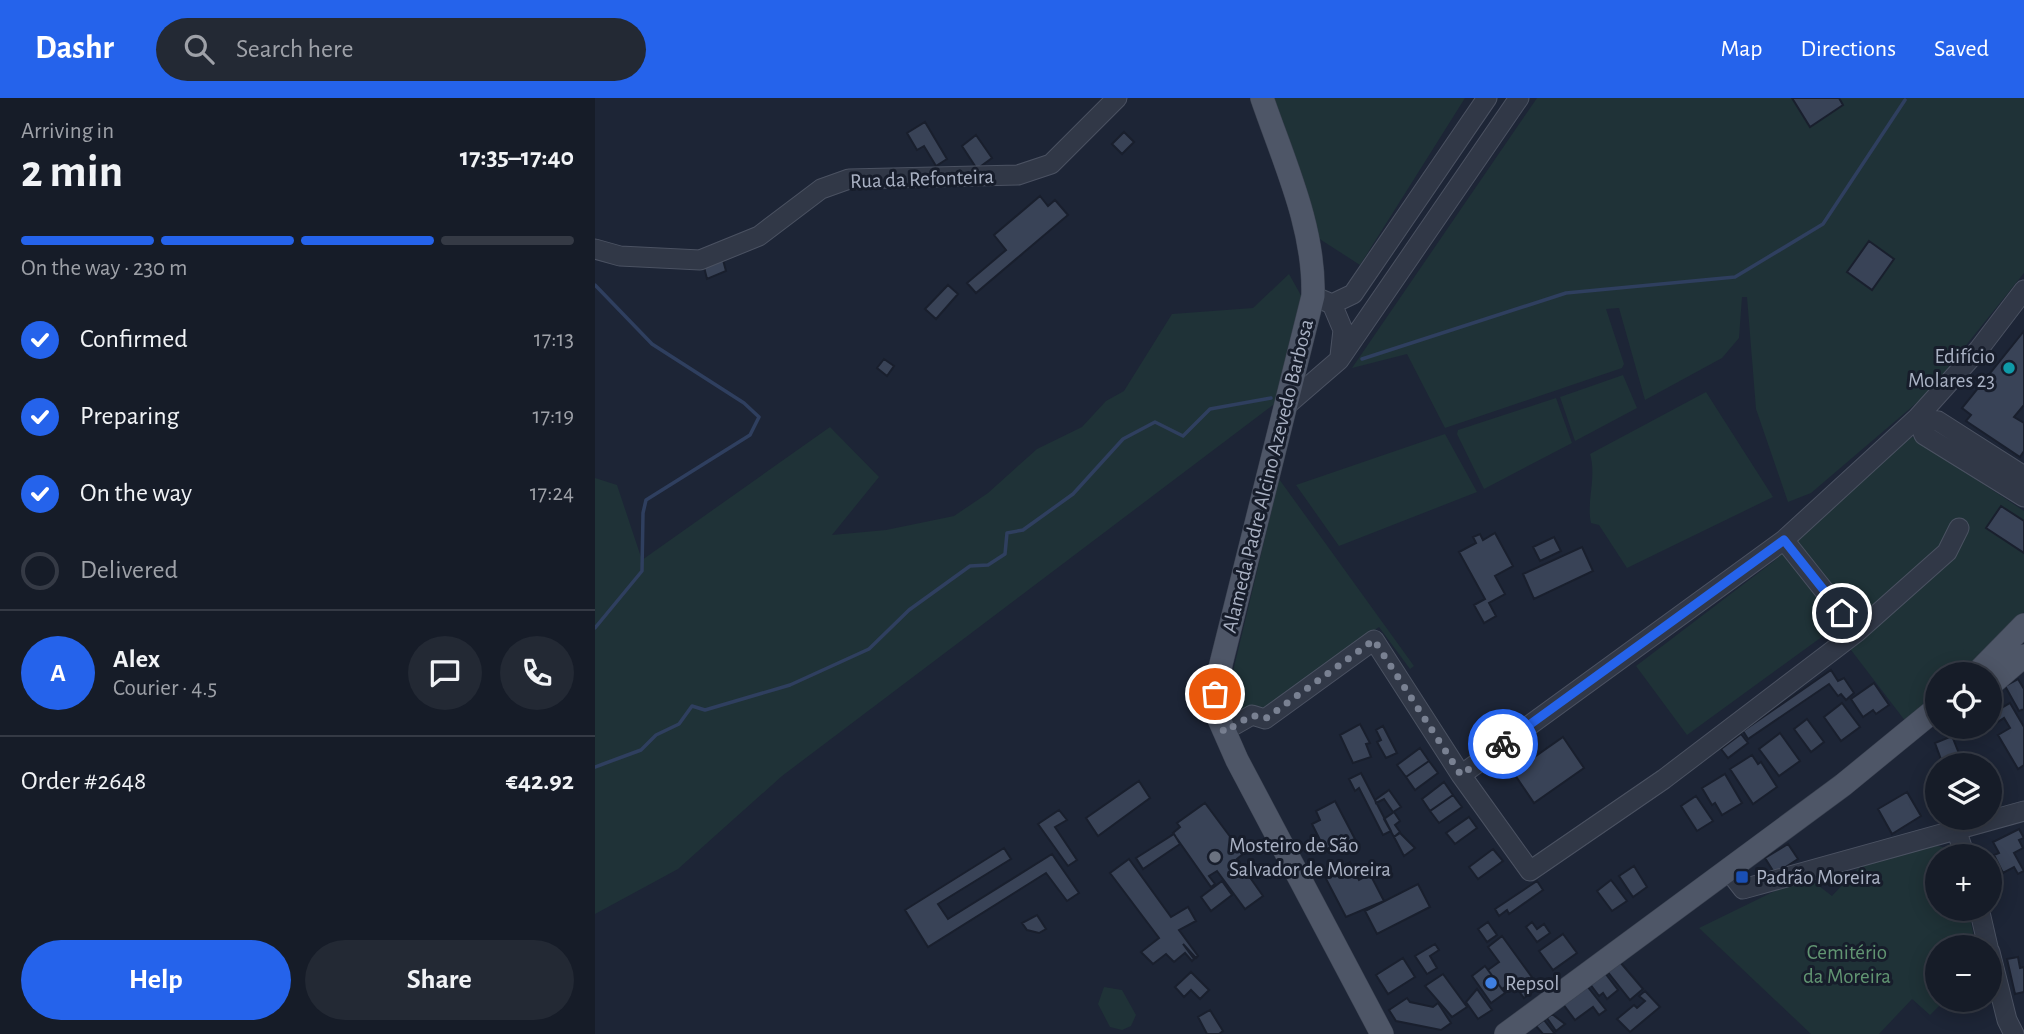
<!DOCTYPE html>
<meta charset="utf-8">
<style>
body{margin:0;font-family:"Alegreya Sans",sans-serif;background:#232934;color:#f1f3f6;height:100vh;display:flex;flex-direction:column;font-size:26px;white-space:nowrap}
*{box-sizing:border-box;margin:0}
p{font-size:23px;color:#9ea1a8}
.icon{flex:none;width:38px;height:38px;fill:none;stroke:currentColor;stroke-width:2;stroke-linecap:round;stroke-linejoin:round}
.map{position:relative;flex:1;overflow:hidden}
.side{display:flex;flex-direction:column;background:#161c28;width:595px}
.side>*{flex:none}
.fabs{position:absolute;left:1330px;top:564px;display:grid;gap:14px}
.fabs a{display:grid;place-items:center;width:77px;height:77px;border-radius:50%;background:#161c28;box-shadow:0 4px 18px #0003,0 0 0 2px #353a45;font-size:35px}
.pin{position:absolute;display:grid;place-items:center;width:60px;height:60px;color:#fff;margin:-30px;border:4px solid #fff;border-radius:50%;box-shadow:0 2px 7px #0007}
.courier{position:absolute;display:grid;place-items:center;width:70px;height:70px;margin:-35px;border:5px solid #2563eb;border-radius:50%;background:#fff;color:#222;box-shadow:0 2px 9px #0007}
.headline em{font-style:normal;font-weight:600}
.headline div{display:flex;flex-direction:column-reverse}
.headline{display:flex;align-items:center;justify-content:space-between;height:119px;padding:0 21px}
h1{font-size:46px;font-weight:600;line-height:52px}
.bar{display:grid;grid-template-columns:repeat(4,1fr);gap:10px 7px;align-content:center;height:84px;padding:0 21px}
.bar i{height:9px;border-radius:5px;background:#353a45}
.bar .current{background:#2563eb}
.bar p{grid-column:span 4}
.line{display:flex;align-items:center;gap:18px;padding:0 21px;border-top:2px solid #353a45}
.line div{flex:1}
.round{display:grid;place-items:center;flex:none;width:74px;height:74px;border-radius:37px;background:#232934}
ol{padding:0 21px;list-style:none}
li{display:flex;align-items:center;gap:21px;height:77px}
li p{margin-inline-start:auto}
li .icon{padding:7px;border-radius:50%;background:#2563eb;color:#fff;stroke-width:4}
li:last-child{color:#9ea1a8}
li i{width:38px;height:38px;border:4px solid #353a45;border-radius:50%}
.button{display:flex;gap:14px;margin-top:auto;padding:14px 21px}
.button a{flex:1;height:80px;border-radius:42px;background:#2563eb;color:#fff;font-size:28px;font-weight:600;line-height:80px;text-align:center}
.button a+a{background:#232934;color:#f1f3f6}
header{display:flex;align-items:center;gap:42px;box-sizing:border-box;height:98px;padding:0 35px;background:#2563eb;color:#fff}
header strong{font-size:33px}
nav{display:flex;gap:38px;margin-inline-start:auto;font-size:24px}
.search{width:490px;height:63px;background:#232934;display:flex;align-items:center;gap:18px;box-sizing:border-box;padding:0 24px;border-radius:38px;color:#9ea1a8;font-size:26px}
main{display:flex;flex:1;min-height:0}
.map>svg:first-child{display:block}
.green{fill:#1f3237}
.lines{fill:none;stroke-linecap:round;stroke-linejoin:round}
.stream{stroke:#2f3f5f;stroke-width:3.5}
.building{fill:#394357;stroke:#191f2d;stroke-width:2}
.minor-casing{stroke:#4b5262;stroke-width:21}
.major-casing{stroke:#3a4150;stroke-width:24}
.minor{stroke:#313847;stroke-width:19}
.major{stroke:#4e5667;stroke-width:23}
.done{stroke:#798192;stroke-width:7;stroke-dasharray:0 12.6}
.route{stroke:#2563eb;stroke-width:9}
.culture-dot{fill:#0f9aa8;stroke:#171d2b;stroke-width:2.5}
.worship-dot{fill:#6b7280;stroke:#171d2b;stroke-width:2.5}
.transit-dot{fill:#1a4fb4;stroke:#171d2b;stroke-width:2.5}
.shop-dot{fill:#3f7fe0;stroke:#171d2b;stroke-width:2.5}
.labels{text-anchor:middle;dominant-baseline:central;stroke-width:6;stroke-linejoin:round;paint-order:stroke}
.street-label{font-size:21px;fill:#aab2c4;stroke:#171d2b}
.poi-label{font-size:21px;fill:#aab2c4;stroke:#171d2b;text-anchor:start}
.park-label{font-size:21px;fill:#619572;stroke:#171d2b}
</style>
<header>
<strong>Dashr</strong>
<div class="search"><svg class="icon" aria-label="search" viewBox="0 0 24 24"><circle cx="10" cy="10" r="6"/><path d="M15 15l6 6"/></svg>Search here</div>
<nav><a>Map</a><a>Directions</a><a>Saved</a></nav>
</header>
<main>
<section class="side">
<div class="headline"><div><h1>2 min</h1><p>Arriving in</p></div><em>17:35–17:40</em></div>
<div class="bar"><i class="current"></i><i class="current"></i><i class="current"></i><i></i><p>On the way · 230 m</p></div>
<ol>
<li><svg class="icon" aria-label="check" viewBox="0 0 24 24"><path d="M5 12l5 5 9-10"/></svg>Confirmed<p>17:13</p></li>
<li><svg class="icon" aria-label="check" viewBox="0 0 24 24"><path d="M5 12l5 5 9-10"/></svg>Preparing<p>17:19</p></li>
<li><svg class="icon" aria-label="check" viewBox="0 0 24 24"><path d="M5 12l5 5 9-10"/></svg>On the way<p>17:24</p></li>
<li><i></i>Delivered</li>
</ol>
<div class="line" style="height:126px"><b class="round" style="background:#2563eb;color:#fff">A</b><div><b>Alex</b><p>Courier · 4.5</p></div><a class="round"><svg class="icon" aria-label="chat" viewBox="0 0 24 24"><path d="M4 5h16v11H9l-5 4z"/></svg></a><a class="round"><svg class="icon" aria-label="phone" viewBox="0 0 24 24"><path d="M5 4h4l2 5-3 2q2 4 5 5l2-3 5 2v4C11 20 4 13 5 4z"/></svg></a></div>
<div class="line" style="height:91px"><div>Order #2648</div><b>€42.92</b></div>
<div class="button"><a>Help</a><a>Share</a></div>
</section>
<div class="map">
<svg width="1429" height="936" viewBox="0 0 1429 936">
<rect width="100%" height="100%" fill="#1d2536"/>
<path class="green" d="M675,0H870L765,167L720,138Z
M942,0H1429V175L1332,296L1216,395L1193,404L1161,311L1152,199H1147L1144,240L1127,260L1050,302L1024,210L1011,211L1029,266L1027,270L850,330L812,256L757,270Z
M694,176L708,201L682,304L187,678L83,771L0,816V380L22,387L47,462L235,329L284,379L237,437L291,432L359,418L393,395L442,351L487,329L511,303L529,293L577,216L658,210Z
M1028,277L1042,310L980,343L965,299Z
M1111,294L1178,399L1032,470L1004,427L996,425C991,402 1002,380 995,356Z
M961,300L977,345L889,391L862,336L863,332Z
M850,336L882,394L744,448L701,387Z
M1313,336L1429,413V514L1400,550L1369,576H1342V598L1311,624L1256,552L1235,533L1092,637L1041,568L1179,463Z
M684,381L819,568L815,571L784,529L671,610L649,617L635,586Z
M1339,747L1351,750L1361,758H1342V810H1373L1381,849H1342V901H1351L1335,917L1317,901L1284,936H1216L1104,830L1196,785L1215,781L1237,798L1266,767Z
M509,889L527,892L541,917L536,928L527,932L515,929L503,906Z"/>
<g class="lines">
<path class="stream" d="M0,187L57,246L149,305L164,319L155,337L51,402L48,415L47,473L0,530
M767,261L971,195L1140,179L1228,126L1310,2
M0,669L46,652L61,637L84,626L97,608L110,612L195,587L274,551L314,512L375,468L393,467L410,456L412,435L428,432L478,396L528,341L560,324L588,338L615,311L676,300"/>
</g>
<path class="building" d="M1197,0H1244L1248,7L1215,29Z
M330,24L352,61L341,68L329,48L322,52L312,35Z
M529,34L539,44L527,56L517,46Z
M381,37L397,60L382,71L367,48Z
M445,98L453,108L460,102L473,117L381,195L372,185L411,152L399,137Z
M1274,143L1299,161L1277,192L1252,174Z
M128,162L131,173L112,181L109,169Z
M353,187L363,196L341,221L330,211Z
M1429,233V307L1419,319L1429,325V353L1425,359L1371,323L1376,317L1367,310Z
M289,261L299,268L292,278L282,270Z
M1406,408L1429,423V455L1391,430Z
M900,435L918,468L900,478L910,496L894,505L901,518L889,525L879,507L890,501L864,454L881,445L878,439L885,436L888,442Z
M959,439L966,453L945,463L938,449Z
M987,449L998,473L939,501L928,476Z
M1236,572L1243,583L1249,580L1259,595L1251,602L1246,596L1243,598L1234,586L1153,641L1148,633Z
M1423,581L1429,591V611L1424,613L1410,588Z
M1279,585L1294,607L1281,616L1278,612L1268,619L1256,601Z
M1247,605L1265,629L1246,643L1229,619Z
M1415,605L1429,629V667L1423,671L1403,637L1415,630L1409,620L1398,627L1395,622V617Z
M1212,621L1229,644L1216,654L1199,631Z
M765,626L775,645L771,646L776,659L758,665L745,637Z
M788,628L802,655L791,660L782,644L786,642L781,632Z
M1185,635L1205,663L1184,678L1164,651Z
M1146,636L1153,645L1133,660L1126,651Z
M1357,638L1367,663L1368,667H1348L1340,645Z
M968,639L989,670L939,705L918,674Z
M825,650L834,663L811,679L802,667Z
M1157,657L1163,666L1166,664L1182,689L1158,706L1135,671Z
M834,663L843,675L820,692L811,679Z
M766,675L796,733L788,737L764,690L760,693L754,681Z
M1130,676L1147,705L1127,717L1120,705L1117,707L1107,690Z
M544,683L555,700L503,738L491,720Z
M849,684L858,697L835,713L827,701Z
M794,692L806,709L798,714L789,701L781,705L780,702Z
M1312,694L1326,718L1297,736L1283,711Z
M858,697L867,709L844,725L835,713Z
M1101,698L1118,723L1102,733L1086,708Z
M740,703L760,741L730,752L717,726L725,722L721,713Z
M610,705L648,756L642,761L668,798L650,811L622,773L614,778L620,786L616,789L578,735L585,729L582,725Z
M464,712L472,722L460,729L482,762L473,768L443,726Z
M799,714L805,723L800,727L805,734L799,739L789,721Z
M874,719L882,730L860,746L851,735Z
M1424,731L1429,740L1424,742L1428,750L1419,755L1429,773L1423,776L1419,769L1408,775L1399,757L1404,755L1398,744Z
M805,735L820,750L809,758L799,739Z
M579,736L585,746L548,771L541,760Z
M1193,746L1203,761L1180,776L1170,760Z
M409,750L416,761L343,806L353,821L457,756L484,795L472,803L451,775L333,849L310,812Z
M898,751L908,763L883,781L874,769Z
M534,761L576,819L593,809L601,823L584,832L603,858L601,860L588,846L599,861L597,863L590,855L579,864L571,856L558,866L546,854L564,840L515,775Z
M755,764L764,782L775,776L789,803L751,819L729,777Z
M1039,768L1052,789L1038,799L1024,778Z
M1016,782L1032,803L1017,813L1002,793Z
M627,783L637,797L616,813L606,799Z
M942,783L948,792L914,816L912,812L904,818L900,811Z
M823,786L835,809L782,836L770,813Z
M442,817L451,831L444,835L432,832L427,825Z
M893,824L902,837L892,844L883,831Z
M937,824L942,831L949,826L955,835L942,844L931,829Z
M968,836L982,855L958,872L944,853Z
M907,838L944,889L929,900L917,884L907,891L893,872L904,864L893,849Z
M840,846L844,852L835,858L842,870L832,876L820,858Z
M1423,859L1425,870L1429,869V894L1420,896L1412,861Z
M808,860L820,879L793,896L781,877Z
M1025,864L1048,891L1035,902L1012,873Z
M890,868L910,895L896,905L877,878Z
M596,874L614,892L605,901L596,892L589,899L580,889Z
M1010,875L1023,892L1012,901L1008,895L1004,898L995,886Z
M848,876L872,909L857,919L830,888Z
M992,888L1011,912L1004,917L998,909L980,922L968,906Z
M882,891L897,912L883,921L871,904Z
M1050,893L1065,909L1035,934L1022,921L1039,907L1042,910L1050,903L1044,898Z
M812,900L815,904L838,909L843,905L856,925L846,932L801,923L794,912Z
M615,912L628,933L624,936H612L603,919Z
M957,916L970,926L961,933L952,920Z
M949,922L960,936H948L941,928Z"/>
<g class="lines">
<defs>
<path id="minor" d="M0,151L25,158L105,162L164,138L226,91L254,81L423,77L456,66L522,0
M718,198L737,206L758,196L892,0
M737,206L748,232L745,258
M693,306L744,262L924,0
M1429,378L1343,323L1322,320L1329,337L1429,399
M1189,442L1262,534
M629,633L657,617L670,621L779,542L866,677L935,773L1069,681L1262,534L1352,454L1364,430
M866,677L1189,442L1322,320L1384,251L1429,192
M1361,731L1370,758
M1134,773L1148,791L1429,713
M1384,810L1393,849
M1395,854L1412,922L1419,936"/>
<path id="major" d="M667,0C689,64 720,130 718,198L626,566L620,612L642,662L787,936
M1381,576L1429,527
M1395,587L1429,558
M911,936L1248,687L1342,610"/>
</defs>
<use href="#minor" class="minor-casing"/>
<use href="#major" class="major-casing"/>
<use href="#minor" class="minor"/>
<use href="#major" class="major"/>
</g>
<g class="lines">
<path class="done" d="M620,596V612L629,634L657,617L670,621L779,542L866,677L908,646"/>
<path class="route" d="M908,646L1189,442L1247,515"/>
</g>
<circle class="culture-dot" cx="1414" cy="270" r="7"/>
<circle class="worship-dot" cx="620" cy="759" r="7"/>
<rect class="transit-dot" x="1140" y="772" width="14" height="14" rx="3.5"/>
<circle class="shop-dot" cx="896" cy="885" r="7"/>
<g class="labels">
<g class="street-label">
<text transform="translate(327 81) rotate(-2)">Rua da Refonteira</text>
<text transform="translate(673 378) rotate(-76)">Alameda Padre Alcino Azevedo Barbosa</text>
</g>
<g class="poi-label">
<text x="1400" y="258" text-anchor="end">Edifício<tspan x="1400" dy="24">Molares 23</tspan></text>
<text x="634" y="747">Mosteiro de São<tspan x="634" dy="24">Salvador de Moreira</tspan></text>
<text x="1161" y="779">Padrão Moreira</text>
<text x="910" y="885">Repsol</text>
</g>
<g class="park-label">
<text x="1252" y="854">Cemitério<tspan x="1252" dy="24">da Moreira</tspan></text>
</g>
</g>
</svg>
<div class="fabs">
<a><svg class="icon" aria-label="locate" viewBox="0 0 24 24"><circle cx="12" cy="12" r="6"/><path d="M12 2v4M12 18v4M2 12h4M18 12h4"/></svg></a>
<a><svg class="icon" aria-label="layers" viewBox="0 0 24 24"><path d="M12 4l9 5-9 5-9-5zM3 14l9 5 9-5"/></svg></a>
<a>+</a>
<a>−</a>
</div>
<div class="pin" style="left:620px;top:596px;background:#ea580c"><svg class="icon" aria-label="bag" viewBox="0 0 24 24"><path d="M5 8h14l-1 12H6zM9 8a3 3 0 0 1 6 0"/></svg></div>
<div class="pin" style="left:1247px;top:515px;background:#1f2937"><svg class="icon" aria-label="home" viewBox="0 0 24 24"><path d="M3 11l9-7 9 7M6 9v11h12V9"/></svg></div>
<div class="courier" style="left:908px;top:646px"><svg class="icon" aria-label="bike" viewBox="0 0 24 24"><circle cx="6" cy="16" r="4"/><circle cx="18" cy="16" r="4"/><path d="M6 16l4-8h5l3 8M10 8l3 8H6M13 5h3"/></svg></div>
</div>
</main>
